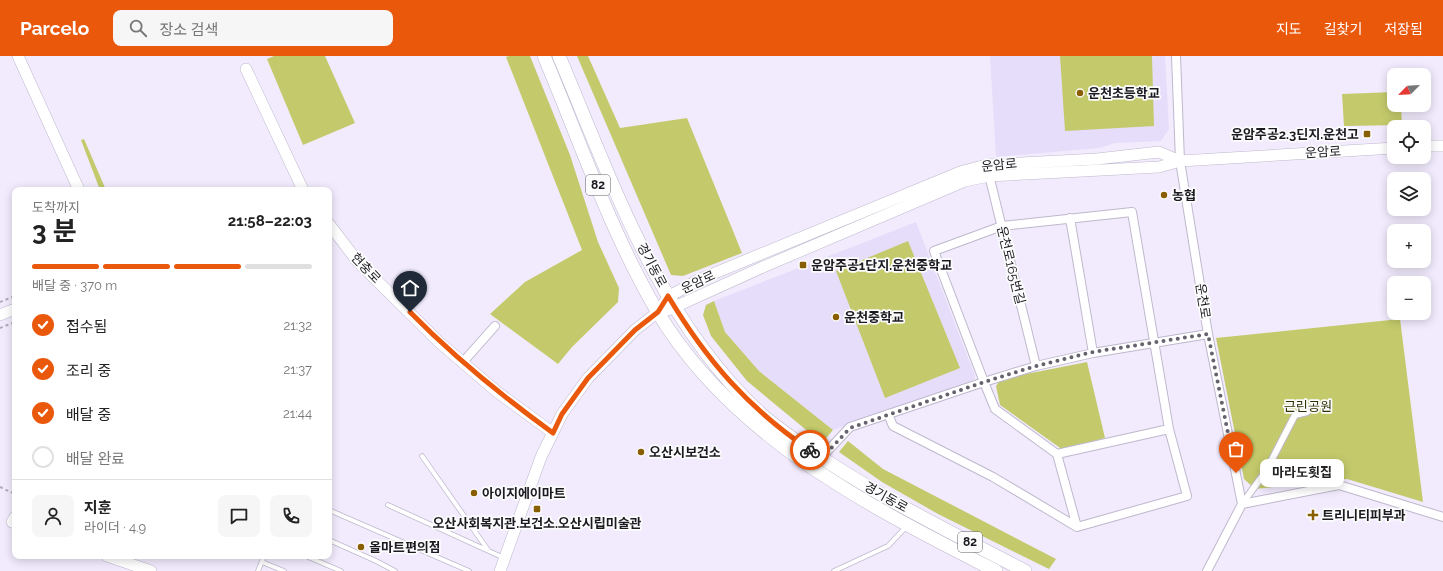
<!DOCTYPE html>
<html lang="ko">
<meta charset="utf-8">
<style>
body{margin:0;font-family:Raleway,"Noto Sans KR",sans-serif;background:#f6f6f6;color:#222;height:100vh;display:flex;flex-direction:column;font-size:15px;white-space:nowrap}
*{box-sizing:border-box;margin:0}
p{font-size:13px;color:#767676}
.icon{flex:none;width:22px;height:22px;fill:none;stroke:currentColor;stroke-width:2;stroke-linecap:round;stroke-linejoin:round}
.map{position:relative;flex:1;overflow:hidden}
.drawer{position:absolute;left:12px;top:131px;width:320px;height:372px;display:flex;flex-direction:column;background:#fff;border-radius:8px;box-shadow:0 2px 10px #0003}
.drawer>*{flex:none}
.needle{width:26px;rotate:246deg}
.buttons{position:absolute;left:1387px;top:12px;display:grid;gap:8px}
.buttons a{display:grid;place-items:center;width:44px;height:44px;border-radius:8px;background:#fff;box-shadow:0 2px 10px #0003;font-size:20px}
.pin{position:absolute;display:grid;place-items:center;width:34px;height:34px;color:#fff;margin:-41px -17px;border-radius:50% 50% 50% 0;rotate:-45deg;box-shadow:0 0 4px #0007}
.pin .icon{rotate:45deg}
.courier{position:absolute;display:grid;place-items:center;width:40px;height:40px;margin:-20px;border:3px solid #ea580c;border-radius:50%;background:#fff;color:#222;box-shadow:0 1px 5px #0007}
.bubble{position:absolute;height:28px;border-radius:8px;background:#fff;box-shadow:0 2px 10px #0003;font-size:13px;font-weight:700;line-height:28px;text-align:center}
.overview em{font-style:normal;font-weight:700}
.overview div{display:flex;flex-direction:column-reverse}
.overview{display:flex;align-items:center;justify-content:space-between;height:68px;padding:0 20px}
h1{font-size:26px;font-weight:700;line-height:30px}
.bar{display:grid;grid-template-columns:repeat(4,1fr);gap:6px 4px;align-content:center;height:48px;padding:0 20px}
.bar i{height:5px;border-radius:3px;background:#e0e0e0}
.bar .on{background:#ea580c}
.bar p{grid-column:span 4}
.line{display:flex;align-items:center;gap:10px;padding:0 20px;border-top:1px solid #e0e0e0}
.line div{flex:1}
.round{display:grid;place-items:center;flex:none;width:42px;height:42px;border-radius:8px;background:#f6f6f6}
ol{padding:0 20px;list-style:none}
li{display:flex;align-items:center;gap:12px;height:44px}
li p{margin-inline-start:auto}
li .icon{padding:4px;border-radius:50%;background:#ea580c;color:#fff;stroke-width:4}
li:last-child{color:#767676}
li i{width:22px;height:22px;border:2px solid #e0e0e0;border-radius:50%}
header{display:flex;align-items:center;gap:24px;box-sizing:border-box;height:56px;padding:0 20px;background:#ea580c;color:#fff}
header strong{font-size:19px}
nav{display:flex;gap:22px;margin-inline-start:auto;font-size:14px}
.search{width:280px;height:36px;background:#f6f6f6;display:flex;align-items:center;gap:10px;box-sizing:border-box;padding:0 14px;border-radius:8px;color:#767676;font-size:15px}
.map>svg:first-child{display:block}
.built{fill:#e6ddfa}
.green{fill:#c4ca6b}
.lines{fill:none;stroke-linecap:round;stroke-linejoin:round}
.service-casing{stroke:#bfb8cd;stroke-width:5.5}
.pedestrian-casing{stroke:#bfb8cd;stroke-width:8}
.minor-casing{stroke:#bfb8cd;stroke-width:10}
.tertiary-casing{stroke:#bfb8cd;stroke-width:12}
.primary-casing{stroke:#bfb8cd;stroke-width:14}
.path{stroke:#b0abba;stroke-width:2;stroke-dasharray:3 3;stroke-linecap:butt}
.service{stroke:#fff;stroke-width:4}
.pedestrian{stroke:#fff;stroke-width:6}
.minor{stroke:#fff;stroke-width:8}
.tertiary{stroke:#fff;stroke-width:11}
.primary{stroke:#fff;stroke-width:13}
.done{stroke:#67636e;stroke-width:4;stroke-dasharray:0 7.2}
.route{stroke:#ea580c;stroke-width:5}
.poi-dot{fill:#895e00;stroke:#fcfcfc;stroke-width:1.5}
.labels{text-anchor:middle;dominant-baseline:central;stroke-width:3.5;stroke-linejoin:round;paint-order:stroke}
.shield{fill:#fcfcfc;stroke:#5f5e63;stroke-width:1}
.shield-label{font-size:12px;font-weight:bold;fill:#1c1a21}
.poi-label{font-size:13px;font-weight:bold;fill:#1c1a21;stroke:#fcfcfc;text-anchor:start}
.street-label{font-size:13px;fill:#1c1a21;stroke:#fcfcfc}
.park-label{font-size:13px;fill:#303205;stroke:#fcfcfc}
</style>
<header>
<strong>Parcelo</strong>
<div class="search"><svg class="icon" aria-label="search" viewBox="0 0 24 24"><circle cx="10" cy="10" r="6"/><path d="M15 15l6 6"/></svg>장소 검색</div>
<nav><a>지도</a><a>길찾기</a><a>저장됨</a></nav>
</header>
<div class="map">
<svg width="1443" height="515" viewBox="0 0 1443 515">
<rect width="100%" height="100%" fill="#f1ebfd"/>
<path class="built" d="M990,0H1165L1169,73L1161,85L1115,87L1099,92L996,101Z
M916,166L975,320L974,324L833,374L759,315L725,276L714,245Z"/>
<path class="green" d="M274,0H325L355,67L303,89L267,3Z
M509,0H530L570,99L598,186L619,232L618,246L572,291L558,308L490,258L525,226L582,194L506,1Z
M577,0H588L620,72L687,62L742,197L683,220L671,219Z
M1060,0H1152L1154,70L1065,75Z
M1394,36V49H1401L1402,69L1344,70L1342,38Z
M84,83L106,134H100L81,84Z
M908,185L960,312L885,342L836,215Z
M714,245L725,276L759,315L833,374L822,387L747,325L711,280L703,259L706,249Z
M1400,263L1423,446L1347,423L1255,433L1244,423L1216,282Z
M1087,306L1105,382L1063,394L1000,349L996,330L1001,323Z
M848,385L883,413L1056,503L1049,513L938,458L882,426L839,396Z"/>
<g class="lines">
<defs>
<path id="service" d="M422,400L488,494
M388,449L504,502
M329,454L469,515
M329,484L376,505L395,515
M306,500L341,515
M262,506L284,515
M258,515L264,500
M834,515L888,490L906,471"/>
<path id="pedestrian" d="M1242,448L1266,415L1295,359L1307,356"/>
<path id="minor" d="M1176,0L1180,105L1208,278L1242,448
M988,115L1036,310
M1132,156L1169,373L1057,398L995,353L984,326L934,195L1002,170Z
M1070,162L1093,297
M463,306L495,270
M888,358L893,370L993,421L1077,471L1187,440L1169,373
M1057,398L1077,471
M821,402L850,371L984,326L1036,310L1093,297L1208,278
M1242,448L1339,429L1443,461
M1207,515L1242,448"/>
<path id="tertiary" d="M18,0L79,134
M246,13L303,134
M1424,90H1443
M329,168L358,206L439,286L496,335L553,377
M668,254L763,211L965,125L989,120L1159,111L1180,105L1394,92
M0,259L15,253
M15,461L12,466L15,467
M107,500L151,515
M500,515L541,401L562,358L588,322L635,274L658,256L668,241L698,224L960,116L986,109L1097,103L1159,96L1180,105"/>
<path id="primary" d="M544,0C580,85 610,175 657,255C732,381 870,451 996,515
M559,0C612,125 658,263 760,357C781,376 805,391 828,406C891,447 958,480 1025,515"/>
</defs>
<use href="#service" class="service-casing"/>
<use href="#pedestrian" class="pedestrian-casing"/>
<use href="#minor" class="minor-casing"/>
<use href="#tertiary" class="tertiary-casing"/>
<use href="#primary" class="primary-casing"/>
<path class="path" d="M0,246L15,240
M0,272L15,266
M0,431L15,438"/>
<use href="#service" class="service"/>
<use href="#pedestrian" class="pedestrian"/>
<use href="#minor" class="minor"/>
<use href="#tertiary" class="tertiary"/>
<use href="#primary" class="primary"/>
</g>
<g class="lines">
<path class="done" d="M810,394L822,402L850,372L984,326L1036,310L1093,296L1208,278L1236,417"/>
<path class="route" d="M410,256C454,301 502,340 553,377L562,358L588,322L635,274L658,256L668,240C707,305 748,352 810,394"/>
</g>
<g class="poi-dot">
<circle cx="1080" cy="37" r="4"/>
<rect x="1363" y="74" width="8" height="8" rx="2"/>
<circle cx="1164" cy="139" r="4"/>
<rect x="799" y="205" width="8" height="8" rx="2"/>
<circle cx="836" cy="261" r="4"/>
<circle cx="641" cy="396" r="4"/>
<circle cx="474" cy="437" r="4"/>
<rect x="533" y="449" width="8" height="8" rx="2"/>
<path d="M1311 453h4v4h4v4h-4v4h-4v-4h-4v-4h4z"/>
<circle cx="361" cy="491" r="4"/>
</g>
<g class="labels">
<g class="shield">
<rect x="586" y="119" width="24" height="20" rx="3"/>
<rect x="958" y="476" width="24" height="20" rx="3"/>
</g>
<g class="shield-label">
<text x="598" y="129">82</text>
<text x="970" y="486">82</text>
</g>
<g class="poi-label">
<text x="1088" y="37">운천초등학교</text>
<text x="1359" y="78" text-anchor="end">운암주공2.3딘지.운천고</text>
<text x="1172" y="139">농협</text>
<text x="811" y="209">운암주공1단지.운천중학교</text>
<text x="844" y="261">운천중학교</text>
<text x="649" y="396">오산시보건소</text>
<text x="482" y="437">아이지에이마트</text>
<text x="1322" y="459">트리니티피부과</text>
<text x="537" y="467" text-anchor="middle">오산사회복지관.보건소.오산시립미술관</text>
<text x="369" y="491">올마트편의점</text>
</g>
<g class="street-label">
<text transform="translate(1323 96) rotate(-3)">운암로</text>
<text transform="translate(999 109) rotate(-6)">운암로</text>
<text transform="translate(652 209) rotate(62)">경기동로</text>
<text transform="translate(1011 209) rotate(76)">운천로165번길</text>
<text transform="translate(366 212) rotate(46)">현충로</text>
<text transform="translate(698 226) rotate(-25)">운암로</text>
<text transform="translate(1203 245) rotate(81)">운천로</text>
<text transform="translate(886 441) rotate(29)">경기동로</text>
</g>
<g class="park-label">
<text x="1308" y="350">근린공원</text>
</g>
</g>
</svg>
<div class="buttons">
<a><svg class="needle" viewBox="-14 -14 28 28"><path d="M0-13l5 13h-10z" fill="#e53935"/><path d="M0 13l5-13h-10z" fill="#767676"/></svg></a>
<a><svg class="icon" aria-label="locate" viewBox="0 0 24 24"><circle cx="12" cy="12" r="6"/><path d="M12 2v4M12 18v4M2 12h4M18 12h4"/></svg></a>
<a><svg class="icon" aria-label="layers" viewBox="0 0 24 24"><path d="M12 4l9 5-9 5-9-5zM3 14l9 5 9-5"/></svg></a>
<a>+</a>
<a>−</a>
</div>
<div class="pin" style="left:1236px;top:417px;background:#ea580c"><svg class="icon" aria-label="bag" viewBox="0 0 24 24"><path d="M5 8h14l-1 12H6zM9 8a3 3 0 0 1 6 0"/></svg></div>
<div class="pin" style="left:410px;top:256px;background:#1f2937"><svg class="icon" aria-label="home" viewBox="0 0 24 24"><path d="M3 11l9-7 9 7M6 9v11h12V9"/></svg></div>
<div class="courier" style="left:810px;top:394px"><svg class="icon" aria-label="bike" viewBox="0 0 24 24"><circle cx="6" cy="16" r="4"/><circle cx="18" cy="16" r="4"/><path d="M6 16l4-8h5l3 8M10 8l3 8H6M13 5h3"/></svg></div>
<div class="bubble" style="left:1260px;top:403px;width:84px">마라도횟집</div>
<section class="drawer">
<div class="overview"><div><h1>3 분</h1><p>도착까지</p></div><em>21:58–22:03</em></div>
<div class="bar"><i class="on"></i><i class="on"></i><i class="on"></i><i></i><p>배달 중 · 370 m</p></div>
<ol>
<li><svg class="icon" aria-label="check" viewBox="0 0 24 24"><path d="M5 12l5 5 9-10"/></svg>접수됨<p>21:32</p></li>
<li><svg class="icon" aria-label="check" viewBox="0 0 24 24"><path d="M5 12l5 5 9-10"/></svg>조리 중<p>21:37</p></li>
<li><svg class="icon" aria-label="check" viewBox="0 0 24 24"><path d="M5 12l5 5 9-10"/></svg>배달 중<p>21:44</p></li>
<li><i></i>배달 완료</li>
</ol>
<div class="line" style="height:72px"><a class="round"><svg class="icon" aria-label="person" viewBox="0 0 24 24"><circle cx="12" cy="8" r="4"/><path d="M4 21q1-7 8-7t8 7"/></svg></a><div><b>지훈</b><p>라이더 · 4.9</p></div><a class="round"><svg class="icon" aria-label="chat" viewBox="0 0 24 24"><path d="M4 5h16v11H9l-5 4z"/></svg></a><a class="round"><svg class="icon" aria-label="phone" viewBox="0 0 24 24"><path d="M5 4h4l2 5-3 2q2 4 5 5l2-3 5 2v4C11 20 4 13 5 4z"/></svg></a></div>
</section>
</div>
